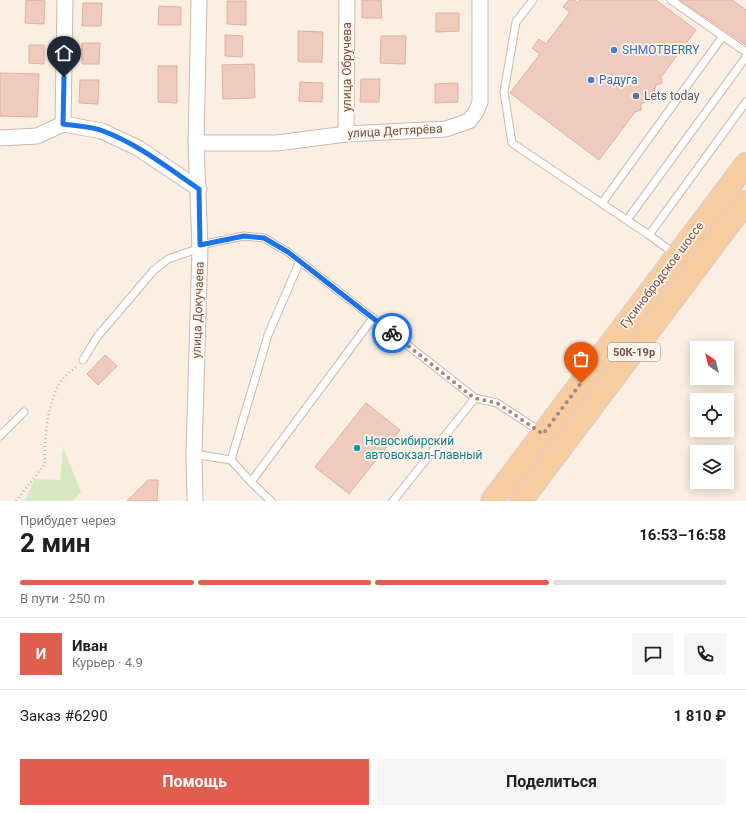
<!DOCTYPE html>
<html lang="ru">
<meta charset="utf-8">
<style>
body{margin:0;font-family:Roboto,sans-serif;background:#f6f6f6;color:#202124;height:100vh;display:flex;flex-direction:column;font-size:15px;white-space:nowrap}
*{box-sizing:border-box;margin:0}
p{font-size:13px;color:#757577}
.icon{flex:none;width:22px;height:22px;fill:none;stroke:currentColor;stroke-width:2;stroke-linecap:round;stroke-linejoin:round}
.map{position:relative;height:501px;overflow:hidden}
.sheet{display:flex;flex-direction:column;background:#fff;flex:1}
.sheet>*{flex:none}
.needle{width:26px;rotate:325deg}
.tools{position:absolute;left:690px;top:341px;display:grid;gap:8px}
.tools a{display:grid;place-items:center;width:44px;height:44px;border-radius:0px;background:#fff;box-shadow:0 2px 10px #0003;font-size:20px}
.pin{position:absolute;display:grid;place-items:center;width:34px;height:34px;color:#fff;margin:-41px -17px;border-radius:50% 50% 50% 0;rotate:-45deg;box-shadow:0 0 4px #0007}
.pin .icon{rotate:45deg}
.courier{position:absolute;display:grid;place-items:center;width:40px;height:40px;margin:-20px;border:3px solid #1a73e8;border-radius:50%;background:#fff;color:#222;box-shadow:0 1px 5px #0007}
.summary em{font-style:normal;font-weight:700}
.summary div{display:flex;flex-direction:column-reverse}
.summary{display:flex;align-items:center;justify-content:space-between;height:68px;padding:0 20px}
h1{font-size:26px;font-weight:700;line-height:30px}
.bar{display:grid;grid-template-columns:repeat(4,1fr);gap:6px 4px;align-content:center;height:48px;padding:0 20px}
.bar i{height:5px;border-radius:3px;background:#e0e0e0}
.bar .active{background:#df5e4f}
.bar p{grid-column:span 4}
.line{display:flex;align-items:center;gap:10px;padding:0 20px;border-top:1px solid #e0e0e0}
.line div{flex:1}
.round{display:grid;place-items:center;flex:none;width:42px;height:42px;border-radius:0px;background:#f6f6f6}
.cta{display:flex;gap:8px;margin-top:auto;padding:8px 20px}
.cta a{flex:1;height:46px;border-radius:0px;background:#df5e4f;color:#fff;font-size:16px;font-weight:700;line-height:46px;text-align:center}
.cta a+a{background:#f6f6f6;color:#202124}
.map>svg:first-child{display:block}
.green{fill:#d7e8c3}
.building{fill:#efcbbd;stroke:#e1b09e}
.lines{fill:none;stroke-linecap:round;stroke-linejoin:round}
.service-casing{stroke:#ceb8ae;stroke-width:9}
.minor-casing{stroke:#ceb8ae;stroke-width:17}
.primary-casing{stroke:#d8cfcd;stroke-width:24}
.path{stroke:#d4aea1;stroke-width:2.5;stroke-dasharray:1 3;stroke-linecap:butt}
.service{stroke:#fff;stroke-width:7}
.minor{stroke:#fff;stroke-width:15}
.primary{stroke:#f6cca0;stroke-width:22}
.done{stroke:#a28a81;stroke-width:4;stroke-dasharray:0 7.2}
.route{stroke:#1a73e8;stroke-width:5}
.shop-dot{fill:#3f7fe0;stroke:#fef4ea;stroke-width:1.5}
.service-dot{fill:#5c6f8a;stroke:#fef4ea;stroke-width:1.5}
.culture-dot{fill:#0f9aa8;stroke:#fef4ea;stroke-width:1.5}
.labels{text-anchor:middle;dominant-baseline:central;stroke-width:3.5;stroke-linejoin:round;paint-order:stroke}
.shield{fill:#fef4ea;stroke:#9c847b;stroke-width:1}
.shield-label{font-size:11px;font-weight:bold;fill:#72544b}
.shop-label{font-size:12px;fill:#366cbe;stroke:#fef4ea;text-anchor:start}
.street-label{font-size:12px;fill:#72544b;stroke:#fef4ea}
.service-label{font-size:12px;fill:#4e5e75;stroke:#fef4ea;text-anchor:start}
.culture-label{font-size:12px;fill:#0d838f;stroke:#fef4ea;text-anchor:start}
</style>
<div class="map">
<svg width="746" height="501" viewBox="0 0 746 501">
<rect width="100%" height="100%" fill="#fbefe4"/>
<path class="green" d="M63,447L81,492L72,501H25L35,479L60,480Z"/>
<path class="building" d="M26,0L45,1L44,24L25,23Z
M362,0H381L382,18H362Z
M569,0H574L578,3L580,0H656L696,30L661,77L662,83L656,85L653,96L649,100L641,104V110L635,112L599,160L510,93L540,54L532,48L539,39L546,44L570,12L563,7Z
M680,0H732L746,10V45Z
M227,1H246V25L227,24Z
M83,3H102L101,26H82Z
M159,6L181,7V25H158Z
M436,13H459V31L436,32Z
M298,31L323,32L322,62H298Z
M225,35L243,36L242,57L225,56Z
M381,36H406L405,64L380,63Z
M82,43H100L99,64H82Z
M29,45H44V64L29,63Z
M254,64L255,98L223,99L222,65Z
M158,66H177V103L158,102Z
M0,73L39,74L37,117L0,116Z
M361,79H380L379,102H360Z
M80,80H99L98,104L79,103Z
M300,82L323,83L322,102L299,101Z
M458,83V102L435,103V84Z
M105,355L117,366L98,385L87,374Z
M366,403L400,430L349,494L315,467Z
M148,480H158L157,501H127Z"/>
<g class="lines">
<defs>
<path id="service" d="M533,0L516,22L504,92L512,143L649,235L675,254
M671,0L746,52
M602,203L723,36
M627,220L746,57
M649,235L746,102
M200,245L244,236L264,238L288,252L373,318
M83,360L97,337L154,270L168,259L200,248
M0,436L24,412
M194,454L231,460L251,482L373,318L475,398L497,403L541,432
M231,460L268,335L300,261
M251,482L271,501
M393,501L475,398"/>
<path id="minor" d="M63,124L65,0
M346,134L347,0
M0,138L37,136L63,124L102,131L138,148L199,189
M196,143H277L346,134L446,129L469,121L476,112L480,102V0
M195,501L194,454L200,248L196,143L199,0"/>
<path id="primary" d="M492,501L746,164
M521,501L746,202"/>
</defs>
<use href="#service" class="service-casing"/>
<use href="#minor" class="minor-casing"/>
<use href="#primary" class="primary-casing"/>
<path class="path" d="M16,501L45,464C44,439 47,403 61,381C65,375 72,371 77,366"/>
<use href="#service" class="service"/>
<use href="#minor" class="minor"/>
<use href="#primary" class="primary"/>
</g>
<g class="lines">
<path class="done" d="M392,333L474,398L497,403L543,434L581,383"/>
<path class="route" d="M64,77L63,124C76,126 91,126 103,131C138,144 168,168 199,189L200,245L244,236L264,238L288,252L392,333"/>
</g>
<g class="shop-dot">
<circle cx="614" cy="50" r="4"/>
<circle cx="591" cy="80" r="4"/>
</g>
<circle class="service-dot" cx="636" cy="96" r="4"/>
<circle class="culture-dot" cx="357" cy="448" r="4"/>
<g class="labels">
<rect class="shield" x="608" y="343" width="52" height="18" rx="3"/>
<g class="shield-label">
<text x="634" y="352">50К-19р</text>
</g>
<g class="shop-label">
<text x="622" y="50">SHMOTBERRY</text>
<text x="599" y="80">Радуга</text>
</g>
<g class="street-label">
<text transform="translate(347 67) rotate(-90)">улица Обручева</text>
<text transform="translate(395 131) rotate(-3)">улица Дегтярёва</text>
<text transform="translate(662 275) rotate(-53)">Гусинобродское шоссе</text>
<text transform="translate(198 310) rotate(-88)">улица Докучаева</text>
</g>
<g class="service-label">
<text x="644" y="96">Lets today</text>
</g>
<g class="culture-label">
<text x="365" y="441">Новосибирский<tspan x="365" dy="14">автовокзал-Главный</tspan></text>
</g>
</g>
</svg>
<div class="tools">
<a><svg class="needle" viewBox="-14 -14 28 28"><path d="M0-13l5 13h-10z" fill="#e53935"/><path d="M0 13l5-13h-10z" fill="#757577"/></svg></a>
<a><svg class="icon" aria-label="locate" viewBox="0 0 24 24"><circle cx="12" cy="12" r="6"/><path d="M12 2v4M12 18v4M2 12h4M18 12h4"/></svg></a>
<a><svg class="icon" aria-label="layers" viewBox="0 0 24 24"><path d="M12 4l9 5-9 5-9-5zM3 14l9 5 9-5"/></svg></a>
</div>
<div class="pin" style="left:581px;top:383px;background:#ea580c"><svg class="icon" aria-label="bag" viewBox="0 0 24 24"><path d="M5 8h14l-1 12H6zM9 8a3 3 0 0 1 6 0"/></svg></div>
<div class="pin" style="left:64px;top:77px;background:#1f2937"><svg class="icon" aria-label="home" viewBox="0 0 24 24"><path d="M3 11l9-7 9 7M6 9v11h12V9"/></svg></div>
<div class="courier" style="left:392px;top:333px"><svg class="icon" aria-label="bike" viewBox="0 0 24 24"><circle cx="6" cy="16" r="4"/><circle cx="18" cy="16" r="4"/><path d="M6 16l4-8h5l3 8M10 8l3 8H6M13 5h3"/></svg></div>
</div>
<section class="sheet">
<div class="summary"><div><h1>2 мин</h1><p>Прибудет через</p></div><em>16:53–16:58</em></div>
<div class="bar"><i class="active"></i><i class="active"></i><i class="active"></i><i></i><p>В пути · 250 m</p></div>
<div class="line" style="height:72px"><b class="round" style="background:#df5e4f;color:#fff">И</b><div><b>Иван</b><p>Курьер · 4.9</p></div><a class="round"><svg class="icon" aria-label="chat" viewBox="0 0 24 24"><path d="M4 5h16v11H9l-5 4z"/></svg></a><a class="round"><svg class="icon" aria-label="phone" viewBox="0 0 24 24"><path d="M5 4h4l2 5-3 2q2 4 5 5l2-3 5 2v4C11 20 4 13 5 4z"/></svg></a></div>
<div class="line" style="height:52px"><div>Заказ #6290</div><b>1 810 ₽</b></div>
<div class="cta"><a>Помощь</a><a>Поделиться</a></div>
</section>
